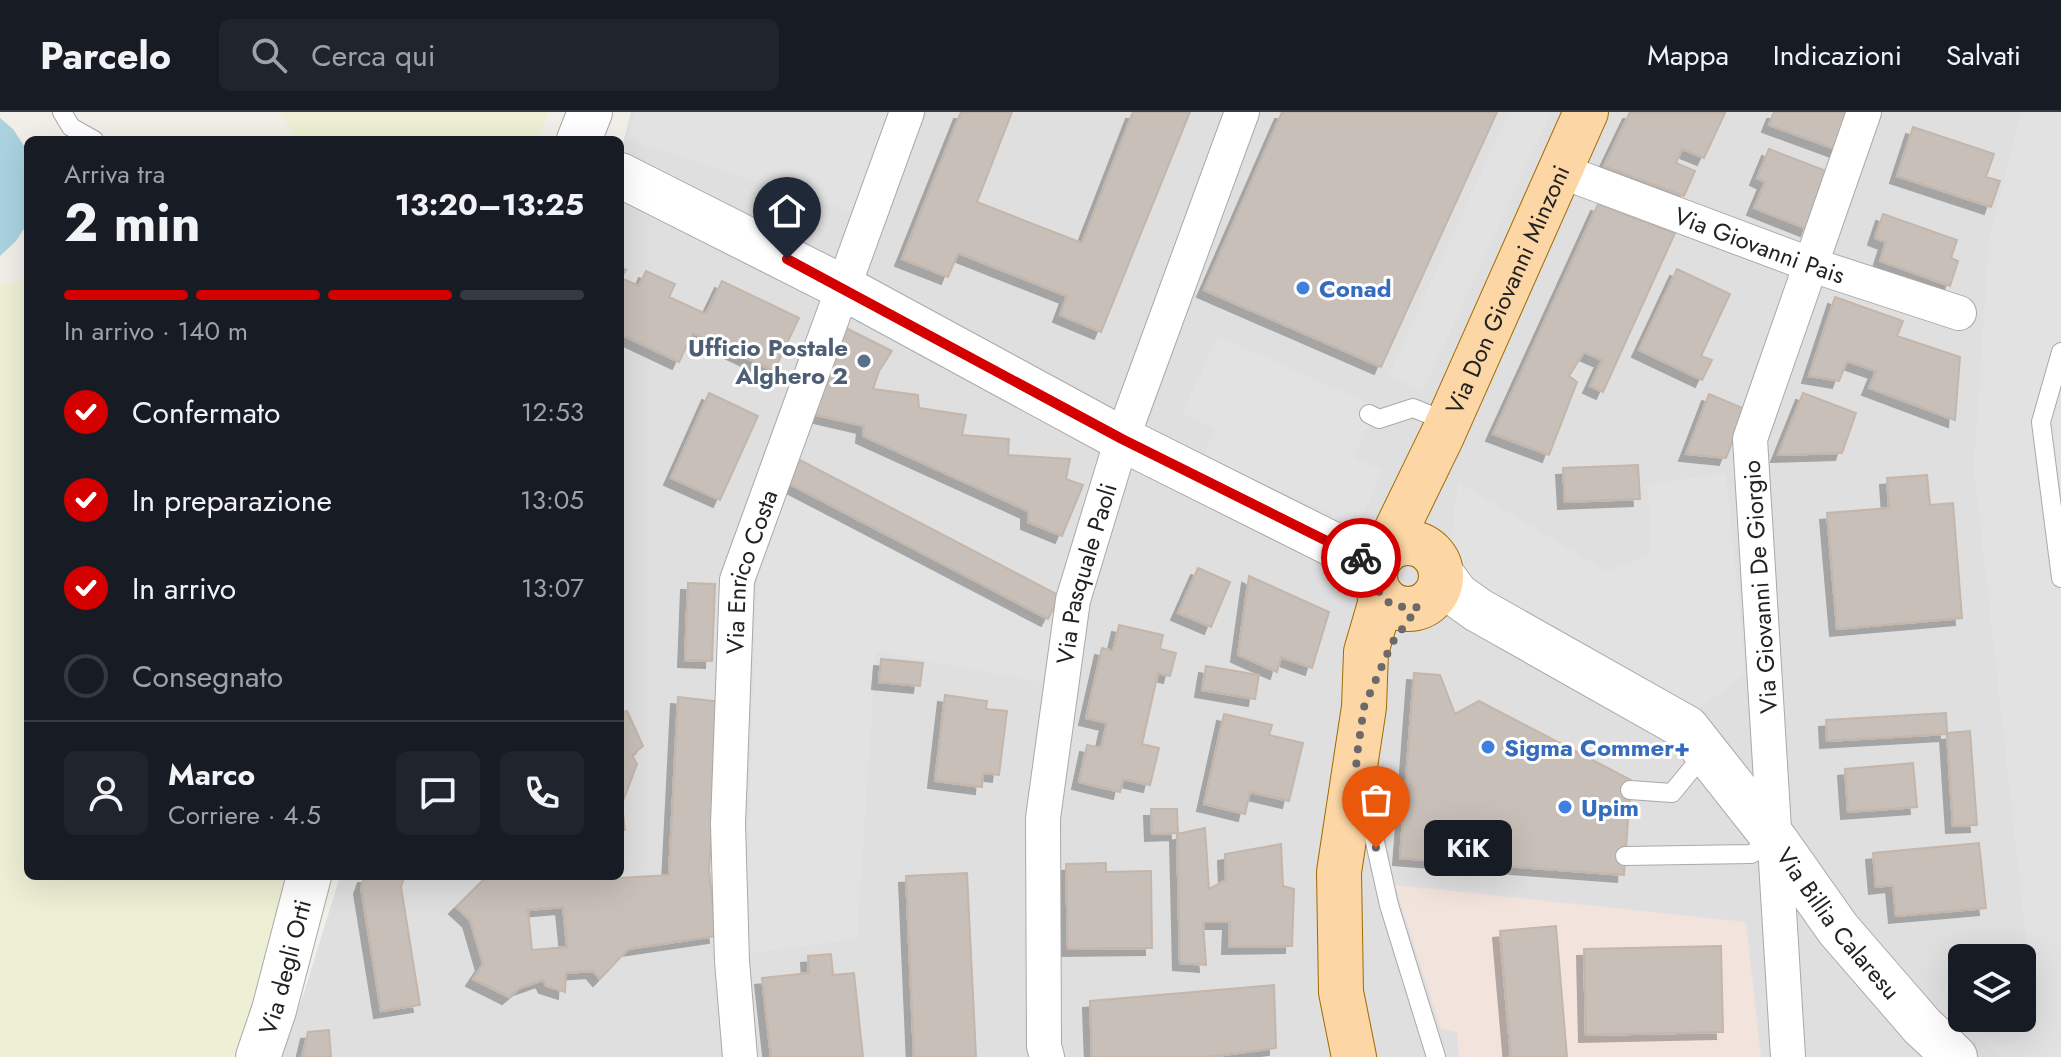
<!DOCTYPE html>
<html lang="it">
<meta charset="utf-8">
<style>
body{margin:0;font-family:Jost,sans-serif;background:#20242c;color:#f1f3f6;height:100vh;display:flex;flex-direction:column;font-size:30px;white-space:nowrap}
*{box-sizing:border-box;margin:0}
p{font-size:26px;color:#9ea1a6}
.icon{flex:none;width:44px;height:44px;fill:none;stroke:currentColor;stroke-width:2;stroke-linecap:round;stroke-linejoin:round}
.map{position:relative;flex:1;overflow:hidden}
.drawer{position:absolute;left:24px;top:24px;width:600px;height:744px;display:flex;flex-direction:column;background:#171b24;border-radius:12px;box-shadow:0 8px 32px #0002}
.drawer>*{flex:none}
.fabs{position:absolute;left:1948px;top:832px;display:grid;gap:16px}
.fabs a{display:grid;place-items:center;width:88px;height:88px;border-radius:12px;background:#171b24;box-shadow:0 8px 32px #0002;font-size:40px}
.pin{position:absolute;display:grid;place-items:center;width:68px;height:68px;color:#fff;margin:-82px -34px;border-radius:50% 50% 50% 0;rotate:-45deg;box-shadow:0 0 8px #0007}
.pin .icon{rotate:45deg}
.courier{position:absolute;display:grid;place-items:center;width:80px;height:80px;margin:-40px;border:6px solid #d40000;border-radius:50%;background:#fff;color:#222;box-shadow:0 2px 10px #0007}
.bubble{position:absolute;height:56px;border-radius:12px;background:#171b24;box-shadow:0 8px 32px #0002;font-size:26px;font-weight:700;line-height:56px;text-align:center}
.head em{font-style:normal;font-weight:700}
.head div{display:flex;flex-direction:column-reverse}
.head{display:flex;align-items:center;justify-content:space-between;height:136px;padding:0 40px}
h1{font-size:52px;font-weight:700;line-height:60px}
.bar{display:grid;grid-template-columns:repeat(4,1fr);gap:12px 8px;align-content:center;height:96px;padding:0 40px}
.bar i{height:10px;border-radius:6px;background:#363941}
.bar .active{background:#d40000}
.bar p{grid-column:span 4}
.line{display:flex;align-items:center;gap:20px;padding:0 40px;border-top:2px solid #363941}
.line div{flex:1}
.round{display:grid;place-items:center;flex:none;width:84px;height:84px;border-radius:12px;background:#20242c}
ol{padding:0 40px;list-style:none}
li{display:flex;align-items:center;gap:24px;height:88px}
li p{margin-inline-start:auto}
li .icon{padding:8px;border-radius:50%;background:#d40000;color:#fff;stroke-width:4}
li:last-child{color:#9ea1a6}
li i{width:44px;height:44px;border:4px solid #363941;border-radius:50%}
header{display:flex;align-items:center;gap:48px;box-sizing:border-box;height:112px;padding:0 40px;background:#171b24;border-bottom:2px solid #363941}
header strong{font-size:38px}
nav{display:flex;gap:44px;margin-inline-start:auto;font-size:28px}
.search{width:560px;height:72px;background:#20242c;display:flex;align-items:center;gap:20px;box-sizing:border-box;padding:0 28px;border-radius:12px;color:#9ea1a6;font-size:30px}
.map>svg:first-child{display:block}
.residential{fill:#e0dfdf;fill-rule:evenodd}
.military{fill:#f3e3dd}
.farmland{fill:#eef0d5}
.parking{fill:#e2e2e2}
.water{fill:#aad3df}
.building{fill:#c7bfb8;stroke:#c4b6ab;stroke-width:2;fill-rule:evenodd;filter:url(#shadow)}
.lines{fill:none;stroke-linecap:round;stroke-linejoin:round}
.service-casing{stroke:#a9a9a9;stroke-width:20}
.minor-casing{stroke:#a9a9a9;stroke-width:36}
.tertiary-casing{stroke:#a9a9a9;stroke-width:46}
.primary-casing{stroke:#a06b00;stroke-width:46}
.service{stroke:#fff;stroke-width:18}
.minor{stroke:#fff;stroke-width:34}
.tertiary{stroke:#fff;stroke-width:44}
.primary{stroke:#fcd6a4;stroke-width:44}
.done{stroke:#6b6a68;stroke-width:8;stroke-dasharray:0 14.4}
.route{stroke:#d40000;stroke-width:10}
.shop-dot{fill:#3f7fe0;stroke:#fff;stroke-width:3}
.service-dot{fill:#5c6f8a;stroke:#fff;stroke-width:3}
.labels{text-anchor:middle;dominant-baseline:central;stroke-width:6;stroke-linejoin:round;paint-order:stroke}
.street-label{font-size:24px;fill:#222;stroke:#fff}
.shop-label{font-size:24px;font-weight:bold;fill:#366cbe;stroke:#fff;text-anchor:start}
.service-label{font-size:24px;font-weight:bold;fill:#4e5e75;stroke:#fff;text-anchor:end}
</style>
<header>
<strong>Parcelo</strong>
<div class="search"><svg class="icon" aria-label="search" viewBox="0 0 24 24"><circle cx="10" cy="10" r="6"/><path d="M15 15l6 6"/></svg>Cerca qui</div>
<nav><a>Mappa</a><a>Indicazioni</a><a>Salvati</a></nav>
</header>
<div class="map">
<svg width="2061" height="945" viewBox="0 0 2061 945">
<defs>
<filter id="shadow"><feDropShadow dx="-7" dy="7" stdDeviation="0" flood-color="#0004"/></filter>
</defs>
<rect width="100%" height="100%" fill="#f2efe9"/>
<path class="residential" d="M631,0H2061V945H280L304,881L340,764H620V43ZM1962,846H2022V906H1962Z"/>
<path class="military" d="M1395,773L1746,810L1761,945H1459L1457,920L1441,917Z"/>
<path class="farmland" d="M279,0H548L538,28H292L291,19Z
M28,168V764H288L267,859L233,945H0V172Z"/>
<path class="parking" d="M635,0H888L855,101L626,27Z
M1509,0H1551L1423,279L1388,264Z
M2022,0H2061V945H2003L1937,897L1946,872L1962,873V906H2022V880L2032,881L1974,356L1989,126Z
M1218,224L1376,295L1354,345L1383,358L1358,414L1203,345L1215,317L1182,302Z
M1726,361L1746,561L1683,608L1480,487L1450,439L1458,370L1607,460L1651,442L1648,372Z
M780,380L1058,519L1046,571L876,539L857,827L744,842L757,468Z"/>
<path class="water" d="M0,6L13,17L28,40V111L16,129L0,144Z"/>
<path class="building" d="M961,0H1012L977,90L1082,131L1133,0H1190L1101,220L1060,203L1067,184L958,141L948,165L902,147Z
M1282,0H1497L1381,255L1204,178Z
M1630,0L1725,1L1704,46L1682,37L1676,51L1695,59L1684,84L1604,54Z
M1774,0H1854L1840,39L1769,13Z
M1913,15L1994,42L1986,65L2000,69L1991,95L1897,64Z
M1769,37L1829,60L1807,117L1754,96L1765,70L1757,66Z
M1598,92L1675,121L1603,280L1590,274L1602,248L1584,240L1569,264L1577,270L1549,343L1493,322Z
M1883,102L1957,128L1951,146L1958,149L1950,174L1880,149L1886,130L1875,126Z
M620,155L626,158L621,166L639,174L646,159L675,172L669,185L706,202L722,169L799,206L774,259L693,221L679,250L620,222Z
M1677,157L1730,182L1701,244L1712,248L1702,268L1639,238Z
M1835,185L1903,209L1897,224L1960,245L1955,308L1869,276L1876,259L1847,249L1839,269L1809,264Z
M844,215L892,239L879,259L873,277L918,283L919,296L966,303L962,323L1009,327L1008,343L1070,347L1066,367L1083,373L1062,424L1028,410V399L863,324L864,314L812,302Z
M709,281L758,304L720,388L671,366Z
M1803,281L1856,301L1842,341L1778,343Z
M1709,282L1745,297L1726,346L1686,342Z
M798,347L1060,484L1048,507L786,370Z
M1638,353L1640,387L1565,390L1563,356Z
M1927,363L1930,393L1953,391L1962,506L1837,517L1827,401L1889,396L1887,366Z
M1198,456L1230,470L1211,515L1178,501Z
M1249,464L1329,500L1312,556L1281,545L1277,560L1238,543Z
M688,471L715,472L712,549L685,548Z
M1119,513L1163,523L1160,537L1176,541L1170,564L1158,561L1142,632L1159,636L1150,673L1123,667L1120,680L1079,670L1087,633L1101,636L1107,611L1086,606L1102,536L1113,539Z
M881,547L923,551L920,574L879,570Z
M1206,554L1259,563L1255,587L1202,578Z
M1414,561L1440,563L1455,602L1479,589L1631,668L1624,763L1400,746Z
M945,583L987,589L986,597L1007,599L999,663L983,661L982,675L935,669Z
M678,585L721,590L709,757L716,824L628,837L600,867L593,859L566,861L565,880L546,874L543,868L520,876L509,885L473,867L483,852L470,808L456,795L487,764L498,766L510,764L619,766L669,763ZM563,795L567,835L532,838L528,798Z
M627,599L643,634L632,643L637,652L622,692L625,718L620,719V601Z
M1946,601L1947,621L1970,619L1977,713L1953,714L1947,622L1827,629L1826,608Z
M1224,602L1272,613L1269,623L1303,631L1289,689L1250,680L1245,702L1204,692Z
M1913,651L1917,695L1848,700L1845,657Z
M1151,697H1177L1178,721L1152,722Z
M1205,716L1209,777L1226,768L1225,742L1281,732L1283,774L1294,777L1292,834L1229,835L1230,810H1203L1206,853L1180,851L1177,722Z
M1979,731L1986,796L1896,804L1893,773L1876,775L1873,741Z
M1106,751V760L1151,759L1152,836L1068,837L1066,752Z
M967,761L976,945H914L906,764Z
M365,764H405L401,775L420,893L381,899L361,775Z
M1556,814L1567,945H1511L1500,819Z
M1721,834L1723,920L1586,923L1584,837Z
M831,842L833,863L854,861L863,945H771L762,866L809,861L808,844Z
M1274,873L1276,936L1209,945H1092L1090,889Z
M329,918L331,945H302L308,920Z"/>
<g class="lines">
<defs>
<path id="service" d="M62,0L71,15L94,28
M2061,240L2041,310L2061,466
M1369,302L1379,307L1413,296L1448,310
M1630,678L1672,681L1699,648
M1365,685L1389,793L1436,945
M1625,744L1751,742L1775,729"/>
<g id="minor">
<path id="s1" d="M1561,59L1809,152L1959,201"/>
<path id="s2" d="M740,945L732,849L728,712L737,468L907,0"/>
<path id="s3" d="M1047,945L1044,934L1043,706L1073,488L1122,327L1242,0"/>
<path d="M1788,945L1750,327L1864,0"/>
</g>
<g id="tertiary">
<path d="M579,28L590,0"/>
<path d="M620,63L844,176L1122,327L1376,454"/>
<path id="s4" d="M1442,463L1457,483L1478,498L1687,616L1776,729L1838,817L1922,914L1955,945"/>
<path id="s5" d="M258,945L274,898L309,764"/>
</g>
<g id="primary">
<circle cx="1408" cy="464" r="33"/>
<path id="s6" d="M1387,437L1442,324L1586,0"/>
<path d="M1354,945L1341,880L1339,760L1364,595L1366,540L1382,485"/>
</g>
</defs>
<use href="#service" class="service-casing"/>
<use href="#minor" class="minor-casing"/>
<use href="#tertiary" class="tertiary-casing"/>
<use href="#primary" class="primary-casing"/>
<use href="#service" class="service"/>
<use href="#minor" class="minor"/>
<use href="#tertiary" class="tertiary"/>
<use href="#primary" class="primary"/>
</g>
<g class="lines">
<path class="done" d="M1361,446L1376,454C1372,485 1389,498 1418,495L1392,531L1364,595L1356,650L1376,736"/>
<path class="route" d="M787,147L1122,327L1361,446"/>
</g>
<g class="shop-dot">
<circle cx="1303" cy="176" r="8"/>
<circle cx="1488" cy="635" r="8"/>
<circle cx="1565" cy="695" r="8"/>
</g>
<circle class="service-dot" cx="864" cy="249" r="8"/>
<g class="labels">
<g class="street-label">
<text stroke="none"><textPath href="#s1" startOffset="212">Via Giovanni Pais</textPath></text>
<text stroke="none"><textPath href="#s6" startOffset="286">Via Don Giovanni Minzoni</textPath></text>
<text stroke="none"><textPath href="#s2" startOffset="488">Via Enrico Costa</textPath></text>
<text stroke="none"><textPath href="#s3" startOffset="488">Via Pasquale Paoli</textPath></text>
<text transform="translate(1760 475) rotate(-94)">Via Giovanni De Giorgio</text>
<text stroke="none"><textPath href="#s4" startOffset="538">Via Billia Calaresu</textPath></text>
<text stroke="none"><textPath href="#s5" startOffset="94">Via degli Orti</textPath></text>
</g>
<g class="shop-label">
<text x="1319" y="176">Conad</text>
<text x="1504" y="635">Sigma Commer+</text>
<text x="1581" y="695">Upim</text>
</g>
<g class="service-label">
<text x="848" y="235">Ufficio Postale<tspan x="848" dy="28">Alghero 2</tspan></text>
</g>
</g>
</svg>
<div class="fabs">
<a><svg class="icon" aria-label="layers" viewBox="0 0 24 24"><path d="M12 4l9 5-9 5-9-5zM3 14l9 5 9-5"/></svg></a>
</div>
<div class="pin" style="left:1376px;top:736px;background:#ea580c"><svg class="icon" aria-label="bag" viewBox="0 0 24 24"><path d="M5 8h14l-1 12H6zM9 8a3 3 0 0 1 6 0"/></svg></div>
<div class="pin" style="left:787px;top:147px;background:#1f2937"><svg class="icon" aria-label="home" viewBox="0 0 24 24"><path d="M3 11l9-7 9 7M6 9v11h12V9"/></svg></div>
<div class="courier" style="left:1361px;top:446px"><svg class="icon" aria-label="bike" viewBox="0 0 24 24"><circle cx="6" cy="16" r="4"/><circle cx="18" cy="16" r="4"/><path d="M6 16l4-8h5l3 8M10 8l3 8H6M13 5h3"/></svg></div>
<div class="bubble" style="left:1424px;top:708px;width:88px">KiK</div>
<section class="drawer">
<div class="head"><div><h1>2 min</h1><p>Arriva tra</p></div><em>13:20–13:25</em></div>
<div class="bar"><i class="active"></i><i class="active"></i><i class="active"></i><i></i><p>In arrivo · 140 m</p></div>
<ol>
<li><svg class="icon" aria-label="check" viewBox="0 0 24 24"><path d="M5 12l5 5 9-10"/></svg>Confermato<p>12:53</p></li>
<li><svg class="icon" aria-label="check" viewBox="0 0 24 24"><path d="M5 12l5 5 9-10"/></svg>In preparazione<p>13:05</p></li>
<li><svg class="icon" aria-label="check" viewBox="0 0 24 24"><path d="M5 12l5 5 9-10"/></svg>In arrivo<p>13:07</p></li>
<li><i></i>Consegnato</li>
</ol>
<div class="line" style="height:144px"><a class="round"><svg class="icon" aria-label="person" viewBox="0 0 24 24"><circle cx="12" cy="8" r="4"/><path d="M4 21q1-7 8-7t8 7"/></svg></a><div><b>Marco</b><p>Corriere · 4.5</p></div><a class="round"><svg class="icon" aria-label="chat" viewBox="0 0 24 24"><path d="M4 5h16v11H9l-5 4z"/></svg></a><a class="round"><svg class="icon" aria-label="phone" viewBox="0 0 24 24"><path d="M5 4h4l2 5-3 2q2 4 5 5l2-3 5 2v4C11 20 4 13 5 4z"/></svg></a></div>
</section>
</div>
